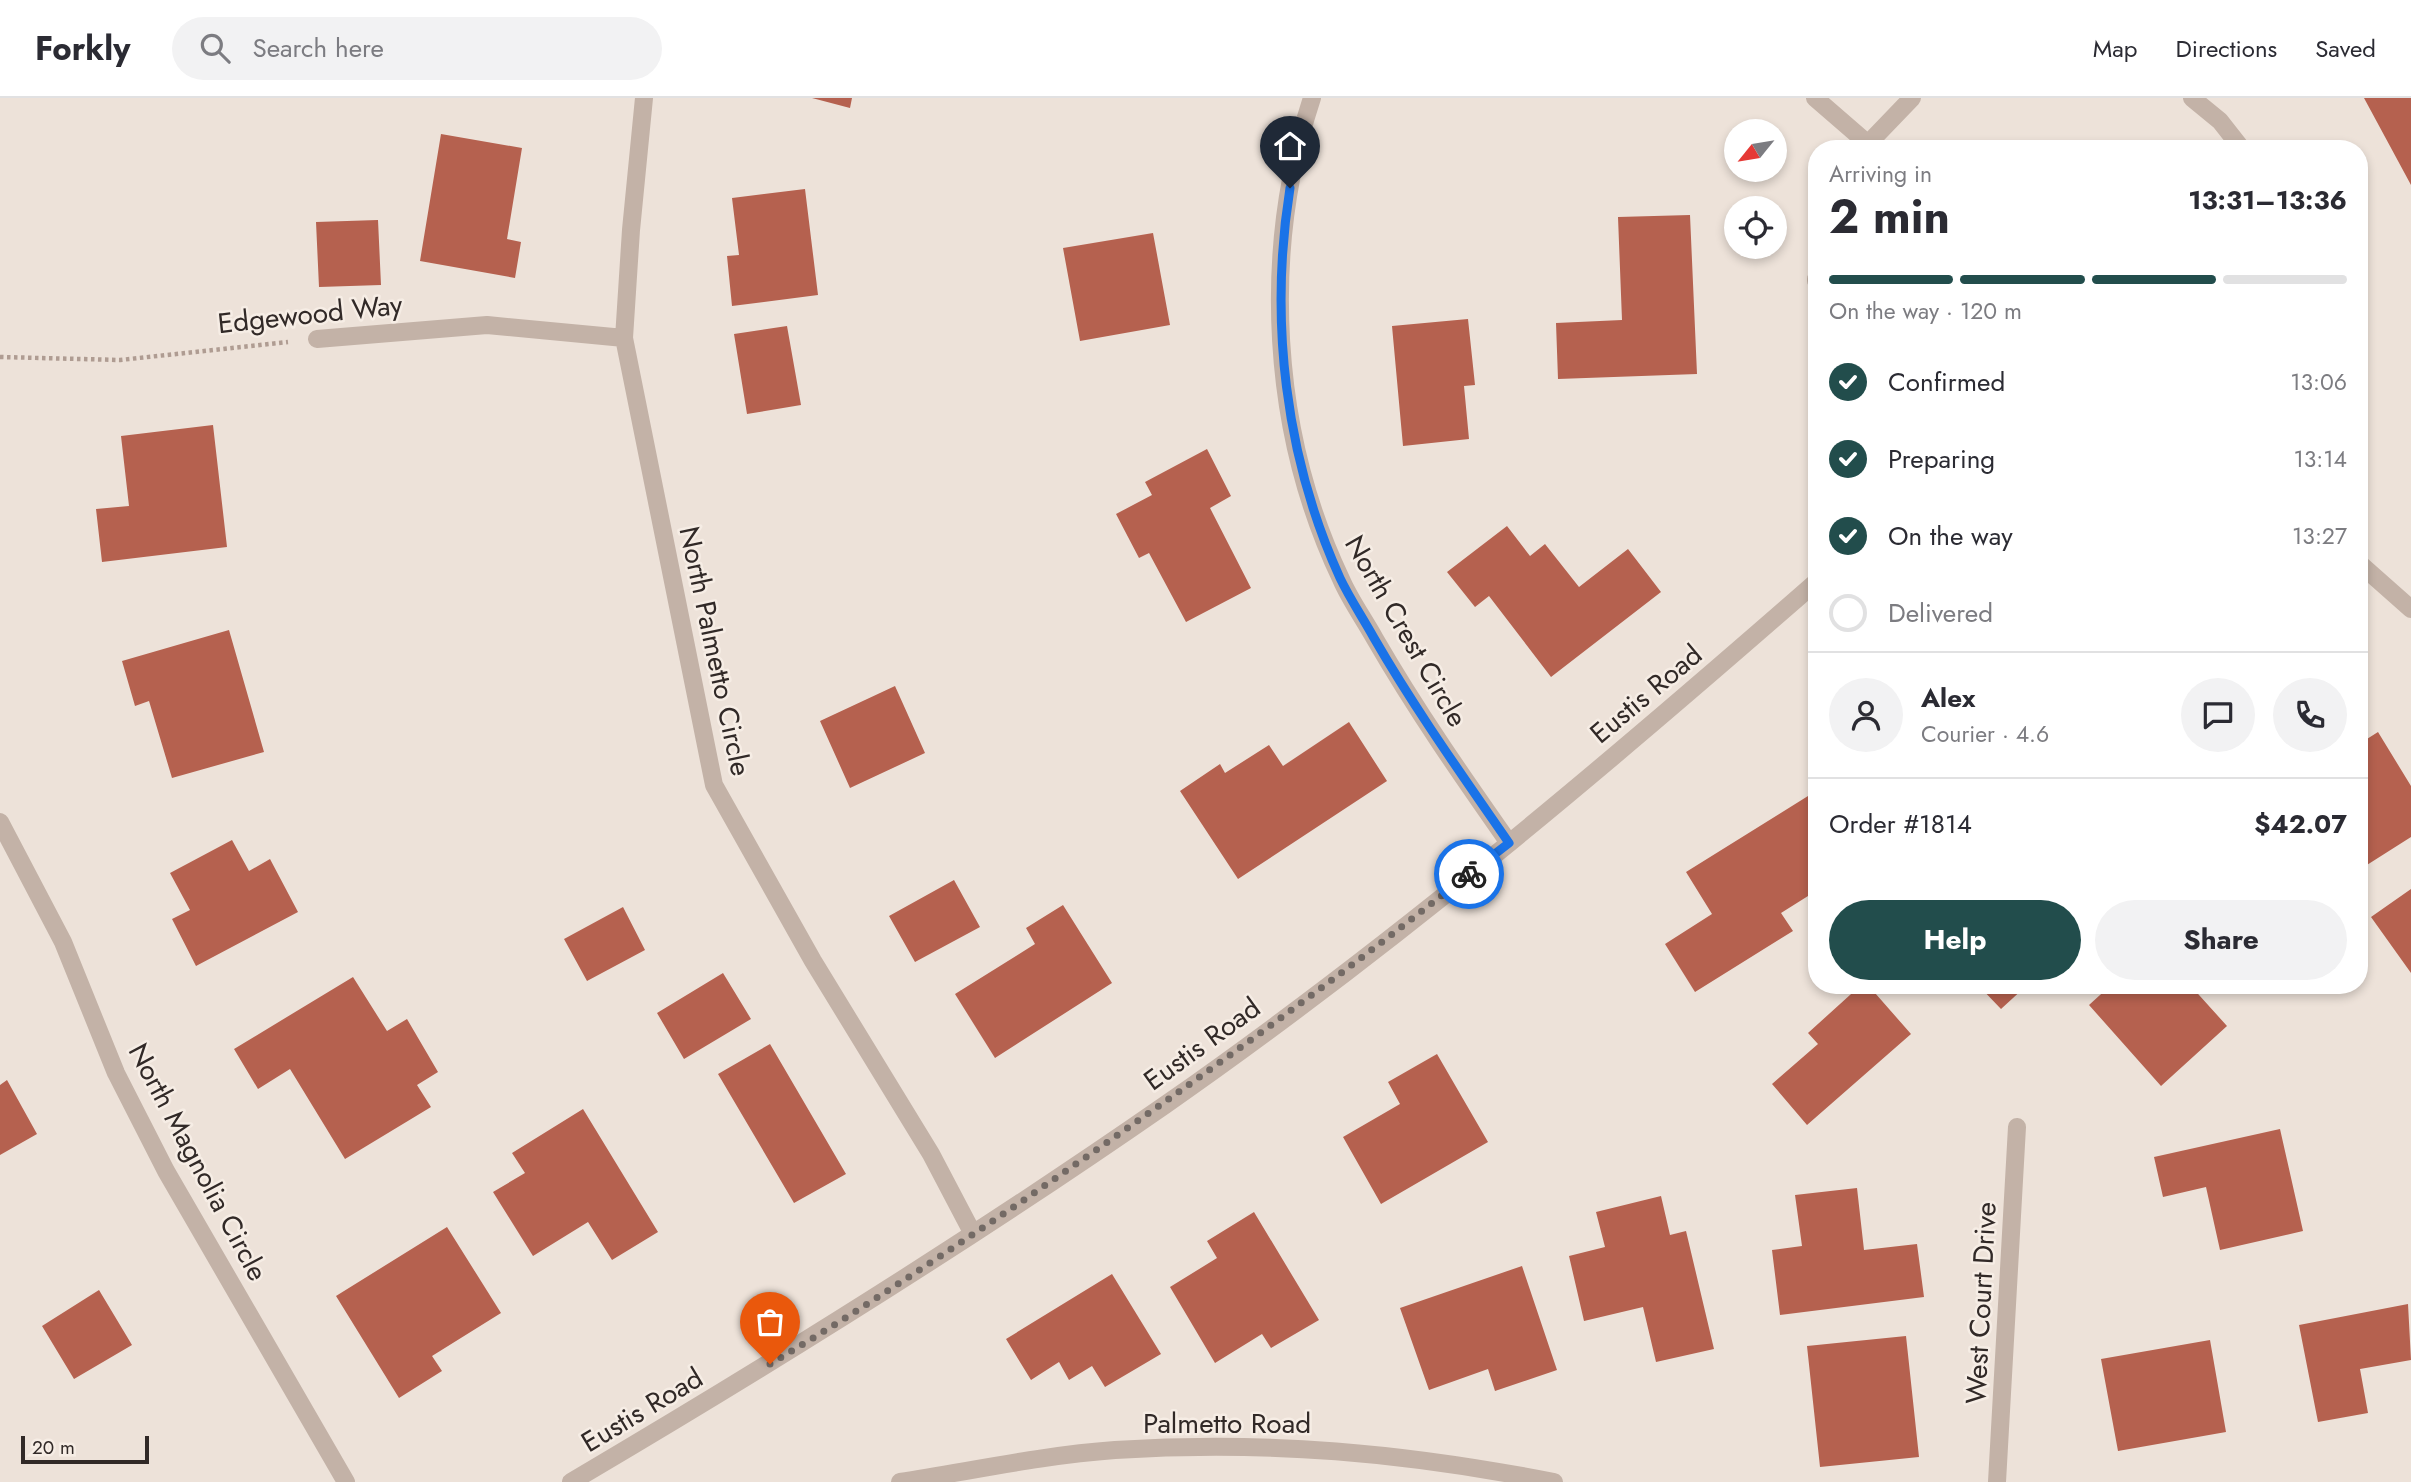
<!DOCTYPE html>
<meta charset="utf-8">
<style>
body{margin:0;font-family:Jost,sans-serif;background:#f2f2f3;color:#2b2b33;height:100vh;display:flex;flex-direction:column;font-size:26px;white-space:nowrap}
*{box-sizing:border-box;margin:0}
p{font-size:23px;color:#7c7c81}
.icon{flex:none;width:38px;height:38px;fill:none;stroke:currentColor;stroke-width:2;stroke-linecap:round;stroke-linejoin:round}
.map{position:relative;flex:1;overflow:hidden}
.panel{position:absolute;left:1808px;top:42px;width:560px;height:854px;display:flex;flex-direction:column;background:#fff;border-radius:28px;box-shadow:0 4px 10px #0003}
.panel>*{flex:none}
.needle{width:46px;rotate:240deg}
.tools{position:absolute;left:1724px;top:21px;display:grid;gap:14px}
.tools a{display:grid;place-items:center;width:63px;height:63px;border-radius:50%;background:#fff;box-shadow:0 4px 10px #0003;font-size:35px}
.scale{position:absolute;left:21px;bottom:18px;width:128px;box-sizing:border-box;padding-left:7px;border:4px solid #312927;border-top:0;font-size:19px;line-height:24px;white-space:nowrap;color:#312927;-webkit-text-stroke:5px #f6ede5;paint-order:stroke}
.pin{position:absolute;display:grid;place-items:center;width:60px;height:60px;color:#fff;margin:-72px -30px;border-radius:50% 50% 50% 0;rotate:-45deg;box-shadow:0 0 7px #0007}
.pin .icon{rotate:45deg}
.courier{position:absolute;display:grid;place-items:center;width:70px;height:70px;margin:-35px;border:5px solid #1a73e8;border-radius:50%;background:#fff;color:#222;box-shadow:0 2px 9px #0007}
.headline em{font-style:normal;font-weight:700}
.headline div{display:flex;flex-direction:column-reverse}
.headline{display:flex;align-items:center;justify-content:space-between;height:119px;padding:0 21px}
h1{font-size:46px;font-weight:700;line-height:52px}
.bar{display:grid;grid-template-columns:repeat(4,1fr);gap:10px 7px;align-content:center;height:84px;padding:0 21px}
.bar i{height:9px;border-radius:5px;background:#e1e1e2}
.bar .selected{background:#224d4c}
.bar p{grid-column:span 4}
.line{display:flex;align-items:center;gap:18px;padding:0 21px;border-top:2px solid #e1e1e2}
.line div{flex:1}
.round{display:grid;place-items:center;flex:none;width:74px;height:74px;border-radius:37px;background:#f2f2f3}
ol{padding:0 21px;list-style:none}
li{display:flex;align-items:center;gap:21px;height:77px}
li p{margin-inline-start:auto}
li .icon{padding:7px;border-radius:50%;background:#224d4c;color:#fff;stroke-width:4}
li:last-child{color:#7c7c81}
li i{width:38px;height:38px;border:4px solid #e1e1e2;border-radius:50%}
.action{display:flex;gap:14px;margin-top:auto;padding:14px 21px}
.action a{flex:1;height:80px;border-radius:42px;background:#224d4c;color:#fff;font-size:28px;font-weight:700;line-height:80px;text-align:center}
.action a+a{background:#f2f2f3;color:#2b2b33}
header{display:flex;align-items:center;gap:42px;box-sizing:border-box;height:98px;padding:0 35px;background:#fff;border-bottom:2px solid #e1e1e2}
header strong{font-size:33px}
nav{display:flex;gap:38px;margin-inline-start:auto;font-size:24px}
.search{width:490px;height:63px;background:#f2f2f3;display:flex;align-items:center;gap:18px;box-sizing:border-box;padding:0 24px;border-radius:38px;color:#7c7c81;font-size:26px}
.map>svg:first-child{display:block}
.building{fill:#b5614f}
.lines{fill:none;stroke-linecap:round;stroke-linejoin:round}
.path{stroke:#af9c92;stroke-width:4.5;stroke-dasharray:3.5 3.5;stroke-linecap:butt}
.minor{stroke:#c3b2a7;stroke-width:18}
.done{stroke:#736a65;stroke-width:7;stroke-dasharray:0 12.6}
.route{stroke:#1a73e8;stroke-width:9}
.labels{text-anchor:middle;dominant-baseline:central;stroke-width:5;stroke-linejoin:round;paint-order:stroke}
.street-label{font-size:28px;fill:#312927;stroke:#f6ede5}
</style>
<header>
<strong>Forkly</strong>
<div class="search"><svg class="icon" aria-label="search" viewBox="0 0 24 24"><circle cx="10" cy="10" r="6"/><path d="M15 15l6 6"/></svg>Search here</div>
<nav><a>Map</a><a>Directions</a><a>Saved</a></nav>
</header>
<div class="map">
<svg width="2411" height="1384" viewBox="0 0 2411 1384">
<rect width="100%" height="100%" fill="#ede2d9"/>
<path class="building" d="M812,0H852L850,10Z
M2364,0H2411V87Z
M441,36L522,50L507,141L521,144L515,180L420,163Z
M805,91L818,197L732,208L727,158L739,157L732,100Z
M1690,117L1697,276L1558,281L1556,225L1622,222L1618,119Z
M378,122L381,187L319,189L316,124Z
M1153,135L1170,227L1080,243L1063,150Z
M1468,221L1475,287L1464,288L1469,341L1403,348L1392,228Z
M787,228L801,307L747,316L734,236Z
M213,327L227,449L102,464L96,411L129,408L121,338Z
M1207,351L1231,398L1210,410L1251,490L1186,524L1149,455L1139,460L1116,416L1152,397L1145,384Z
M1507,428L1530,458L1545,446L1579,489L1628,451L1661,494L1551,579L1489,498L1475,509L1447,474Z
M229,532L264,654L172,680L149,603L135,608L122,563Z
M895,588L925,655L850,690L820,623Z
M1349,624L1387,683L1238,781L1180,693L1220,666L1225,675L1269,647L1283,668Z
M2378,634L2411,688V739L2359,772V646Z
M1816,693V793L1781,815L1793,833L1695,894L1665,846L1712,816L1686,774Z
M232,742L249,773L270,761L298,814L196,868L172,821L190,812L170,775Z
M954,782L980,829L915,864L889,818Z
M2411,791V875L2371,819Z
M1063,807L1112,885L995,960L955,896L1035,846L1026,830Z
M623,809L645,852L587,883L564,841Z
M723,875L751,921L684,961L657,915Z
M353,879L387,933L407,921L438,974L417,987L431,1009L345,1061L290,971L258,991L234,951Z
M1861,887H1868L1911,936L1807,1027L1772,986L1818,946L1808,935Z
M1978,887H2023L2025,889L2001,911Z
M2111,887H2190L2227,928L2161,988L2089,907Z
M770,946L846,1076L794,1105L718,976Z
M1437,956L1488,1044L1381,1106L1343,1039L1400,1006L1388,984Z
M7,982L37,1036L0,1057V987Z
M583,1011L658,1134L612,1162L588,1124L533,1158L493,1094L525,1075L512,1055Z
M2280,1031L2303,1133L2220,1152L2206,1089L2163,1099L2154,1059Z
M1857,1090L1864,1152L1917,1146L1924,1199L1780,1217L1772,1152L1802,1148L1795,1097Z
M1661,1098L1670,1137L1686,1133L1714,1251L1656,1264L1643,1209L1584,1223L1569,1158L1605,1149L1596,1114Z
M1254,1114L1319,1222L1271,1250L1262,1236L1215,1265L1170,1189L1217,1160L1207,1143Z
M447,1129L501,1215L432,1258L442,1273L399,1300L336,1198Z
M1522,1168L1557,1272L1495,1293L1488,1271L1429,1292L1400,1210Z
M1112,1176L1161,1256L1105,1289L1092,1268L1069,1282L1059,1264L1031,1282L1006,1241Z
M99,1192L132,1247L74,1281L42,1228Z
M2408,1206L2411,1262L2360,1271L2368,1315L2318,1324L2299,1227Z
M1906,1238L1919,1359L1820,1369L1807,1248Z
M2210,1242L2226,1334L2118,1353L2101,1261Z"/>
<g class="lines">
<path class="path" d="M0,259L120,262L288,244"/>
<path class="minor" d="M644,0L631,132L624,240L714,687L813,863L931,1056L973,1136
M1312,0C1261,154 1271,334 1341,481C1350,502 1364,521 1375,541C1416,612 1462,678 1509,745
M1815,0L1867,45
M2192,0L2220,23L2242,51
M1863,51L1912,0
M1816,181V183
M317,241L487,227L624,240
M2359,465L2411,511
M0,724L63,844L116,975L166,1073L346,1384
M571,1384C773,1265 972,1141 1165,1007C1393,848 1607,667 1816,484
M900,1384C971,1373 1044,1357 1115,1352C1268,1342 1405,1355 1554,1384
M1997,1384L2017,1029"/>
</g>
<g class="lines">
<path class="done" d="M770,1266C853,1217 935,1162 1015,1108C1170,1002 1322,893 1469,776"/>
<path class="route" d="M1290,90C1269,221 1285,359 1340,480C1350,501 1363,520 1374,540C1415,611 1462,677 1509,745L1469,776"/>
</g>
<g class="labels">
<g class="street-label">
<text transform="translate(310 216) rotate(-6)">Edgewood Way</text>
<text transform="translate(1406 533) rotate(60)">North Crest Circle</text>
<text transform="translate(715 553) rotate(78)">North Palmetto Circle</text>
<text transform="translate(1646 596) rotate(-40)">Eustis Road</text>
<text transform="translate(1202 946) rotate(-36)">Eustis Road</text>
<text transform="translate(198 1064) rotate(62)">North Magnolia Circle</text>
<text transform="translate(1981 1205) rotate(-87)">West Court Drive</text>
<text transform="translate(642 1312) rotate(-31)">Eustis Road</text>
<text x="1227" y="1325">Palmetto Road</text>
</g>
</g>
</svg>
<div class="tools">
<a><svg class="needle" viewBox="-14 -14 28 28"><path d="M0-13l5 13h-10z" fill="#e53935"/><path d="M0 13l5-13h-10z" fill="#7c7c81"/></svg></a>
<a><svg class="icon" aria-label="locate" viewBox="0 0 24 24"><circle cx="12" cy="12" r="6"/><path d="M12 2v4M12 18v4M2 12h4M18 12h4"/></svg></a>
</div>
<div class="scale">20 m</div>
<div class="pin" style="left:770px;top:1266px;background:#ea580c"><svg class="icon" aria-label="bag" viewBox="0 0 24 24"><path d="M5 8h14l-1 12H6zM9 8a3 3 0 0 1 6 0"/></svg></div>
<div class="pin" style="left:1290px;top:90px;background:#1f2937"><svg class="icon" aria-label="home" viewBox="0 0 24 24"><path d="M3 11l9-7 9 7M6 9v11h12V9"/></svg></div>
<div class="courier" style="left:1469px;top:776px"><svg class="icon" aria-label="bike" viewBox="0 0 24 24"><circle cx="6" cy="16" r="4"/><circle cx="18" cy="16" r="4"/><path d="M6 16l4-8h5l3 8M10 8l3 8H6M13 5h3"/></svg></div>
<section class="panel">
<div class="headline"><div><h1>2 min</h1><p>Arriving in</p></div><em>13:31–13:36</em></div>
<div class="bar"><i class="selected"></i><i class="selected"></i><i class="selected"></i><i></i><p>On the way · 120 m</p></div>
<ol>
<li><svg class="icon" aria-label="check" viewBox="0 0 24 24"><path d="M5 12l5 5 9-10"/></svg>Confirmed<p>13:06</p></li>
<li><svg class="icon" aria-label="check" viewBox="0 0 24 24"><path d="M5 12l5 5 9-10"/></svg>Preparing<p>13:14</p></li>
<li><svg class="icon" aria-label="check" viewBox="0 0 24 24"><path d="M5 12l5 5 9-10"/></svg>On the way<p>13:27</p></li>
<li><i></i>Delivered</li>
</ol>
<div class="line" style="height:126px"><a class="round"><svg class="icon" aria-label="person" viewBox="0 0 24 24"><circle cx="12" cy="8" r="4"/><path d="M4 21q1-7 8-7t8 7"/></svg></a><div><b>Alex</b><p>Courier · 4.6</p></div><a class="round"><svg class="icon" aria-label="chat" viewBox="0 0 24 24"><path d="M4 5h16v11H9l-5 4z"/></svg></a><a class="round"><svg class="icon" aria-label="phone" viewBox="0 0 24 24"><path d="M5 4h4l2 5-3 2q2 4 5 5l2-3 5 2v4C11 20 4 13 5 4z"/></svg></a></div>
<div class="line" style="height:91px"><div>Order #1814</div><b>$42.07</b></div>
<div class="action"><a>Help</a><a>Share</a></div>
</section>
</div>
